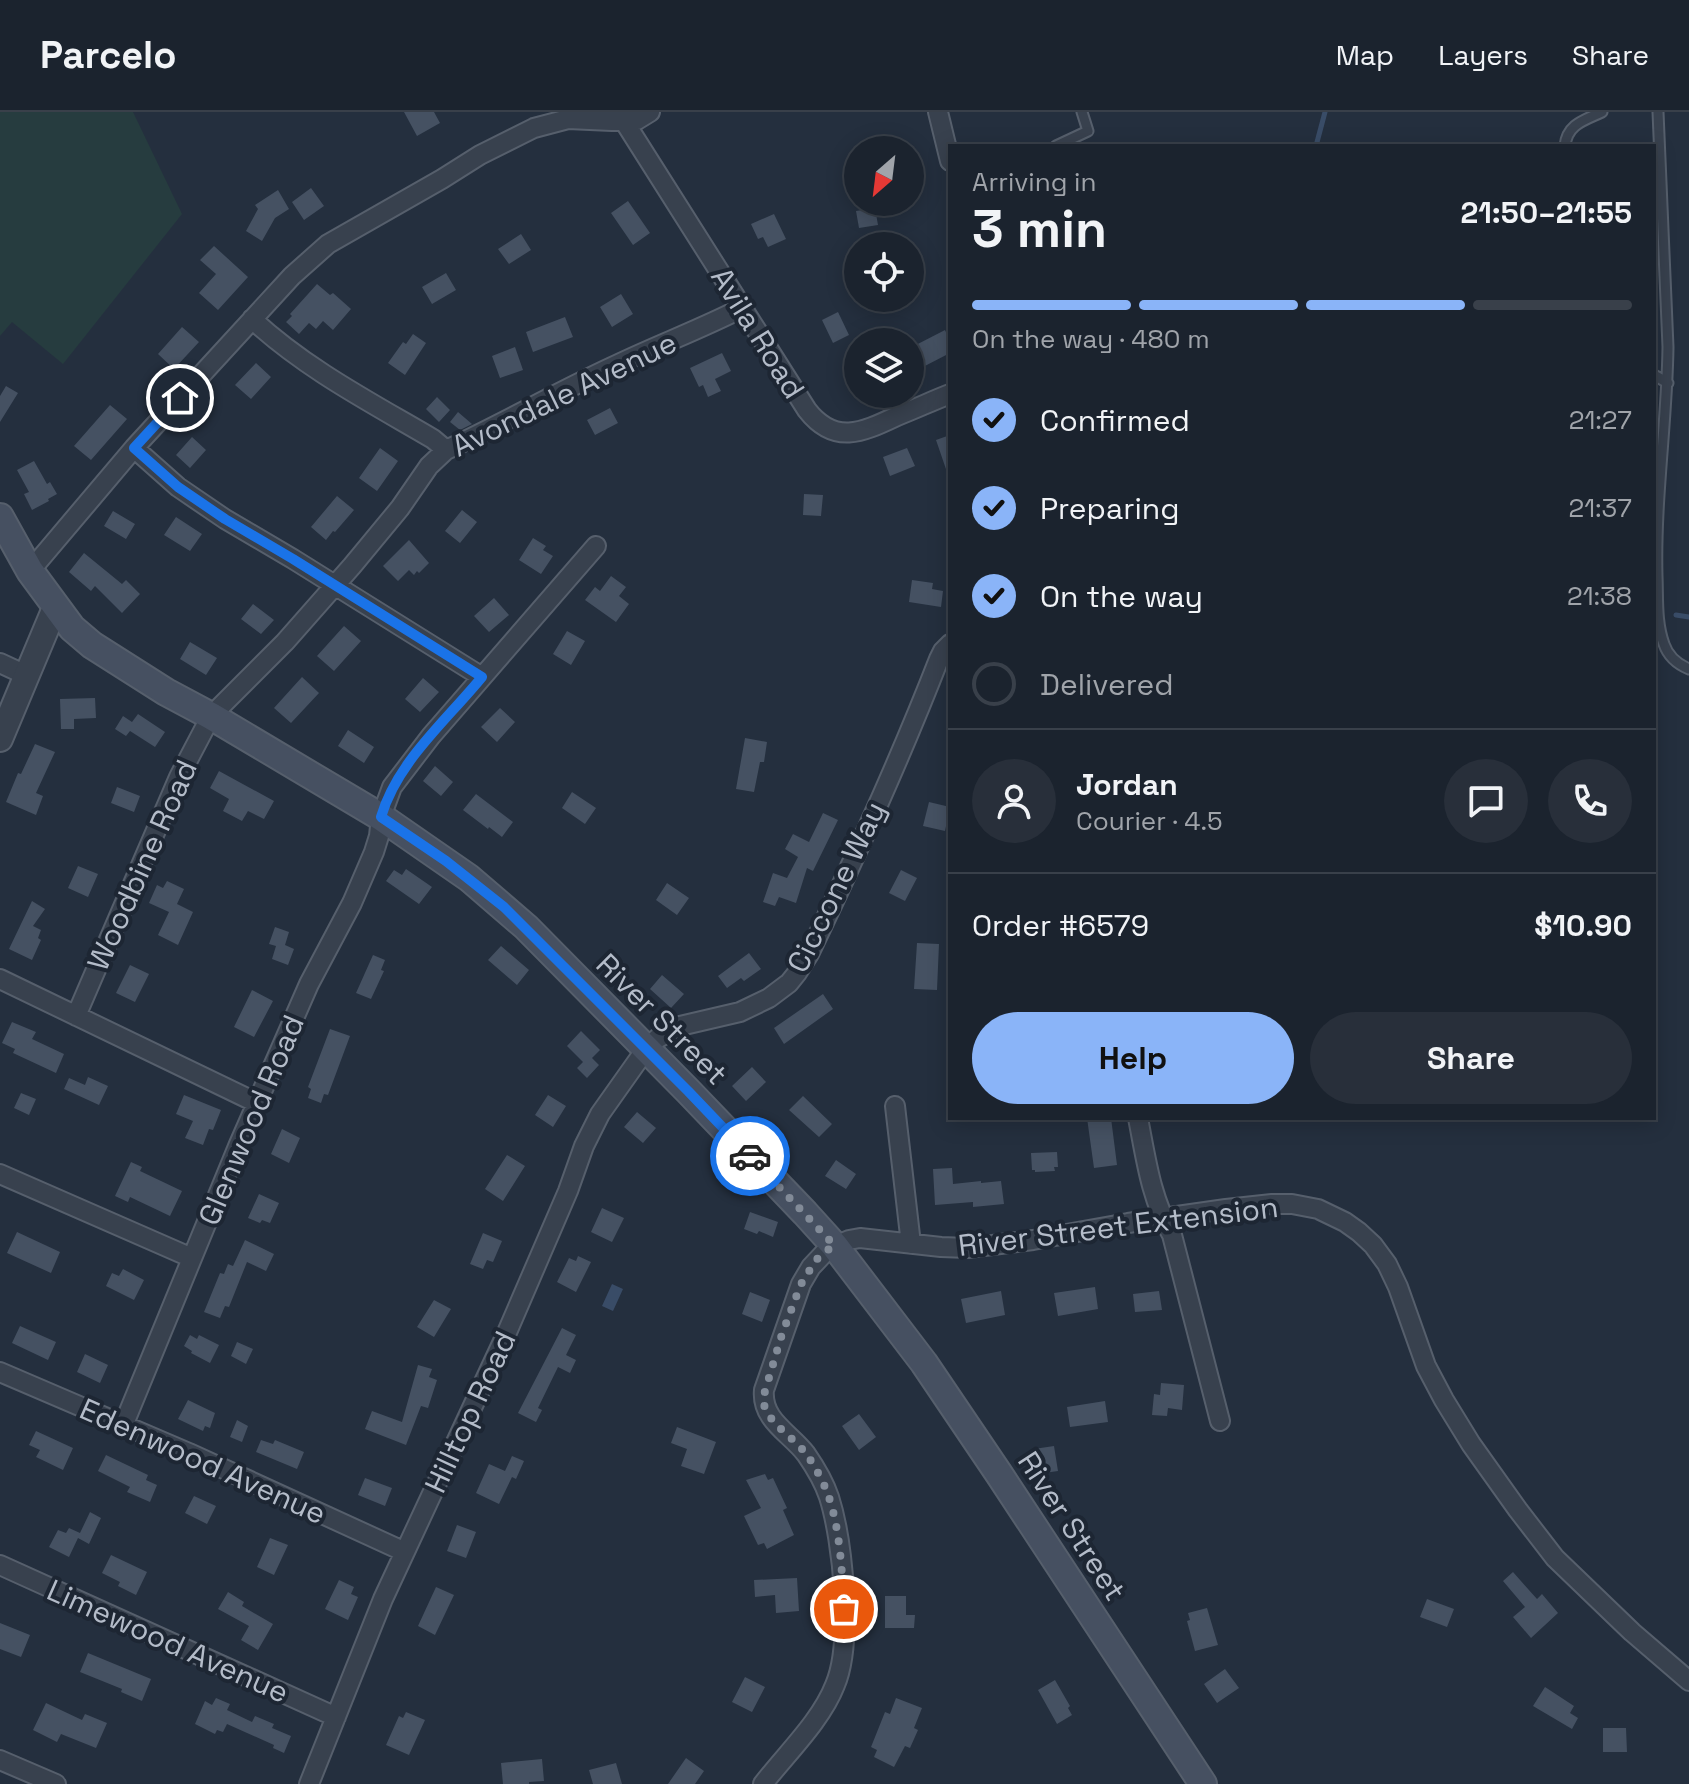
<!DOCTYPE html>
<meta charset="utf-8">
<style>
body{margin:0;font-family:"Space Grotesk",sans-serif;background:#282f3a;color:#f1f3f6;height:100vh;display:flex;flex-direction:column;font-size:30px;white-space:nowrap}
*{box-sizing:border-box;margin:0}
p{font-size:26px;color:#a0a4aa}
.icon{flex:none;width:44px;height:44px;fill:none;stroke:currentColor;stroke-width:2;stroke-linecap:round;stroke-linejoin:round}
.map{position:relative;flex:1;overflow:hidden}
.side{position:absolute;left:948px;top:32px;width:708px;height:976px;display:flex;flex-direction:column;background:#1b232e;border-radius:0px;box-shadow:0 4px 20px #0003,0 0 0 2px #39404a}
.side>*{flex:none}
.needle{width:52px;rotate:208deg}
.buttons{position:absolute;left:844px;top:24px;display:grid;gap:16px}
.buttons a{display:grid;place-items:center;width:80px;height:80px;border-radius:50%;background:#1b232e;box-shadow:0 4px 20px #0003,0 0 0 2px #39404a;font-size:40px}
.pin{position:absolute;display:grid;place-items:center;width:68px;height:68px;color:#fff;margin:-34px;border:4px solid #fff;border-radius:50%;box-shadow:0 2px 8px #0007}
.courier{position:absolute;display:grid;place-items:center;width:80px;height:80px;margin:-40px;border:6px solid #1a73e8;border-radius:50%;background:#fff;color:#222;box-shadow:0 2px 10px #0007}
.headline em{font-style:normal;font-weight:600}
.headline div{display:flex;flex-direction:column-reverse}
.headline{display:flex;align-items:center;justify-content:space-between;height:136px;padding:0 24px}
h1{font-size:52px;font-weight:600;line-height:60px}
.bar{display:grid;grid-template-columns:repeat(4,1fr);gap:12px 8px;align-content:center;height:96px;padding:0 24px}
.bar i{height:10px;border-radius:6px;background:#39404a}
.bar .active{background:#8ab4f8}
.bar p{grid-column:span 4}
.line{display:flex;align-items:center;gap:20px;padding:0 24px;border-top:2px solid #39404a}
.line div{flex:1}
.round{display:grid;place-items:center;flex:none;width:84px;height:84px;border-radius:42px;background:#282f3a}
ol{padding:0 24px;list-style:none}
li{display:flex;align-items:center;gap:24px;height:88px}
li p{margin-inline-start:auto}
li .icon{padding:8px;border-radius:50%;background:#8ab4f8;color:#111;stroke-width:4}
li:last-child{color:#a0a4aa}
li i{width:44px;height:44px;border:4px solid #39404a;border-radius:50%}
.action{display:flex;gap:16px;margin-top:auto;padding:16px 24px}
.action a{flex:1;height:92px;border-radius:48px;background:#8ab4f8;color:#111;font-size:32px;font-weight:600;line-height:92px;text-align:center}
.action a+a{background:#282f3a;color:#f1f3f6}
header{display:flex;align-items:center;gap:48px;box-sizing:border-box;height:112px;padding:0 40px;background:#1b232e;border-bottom:2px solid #39404a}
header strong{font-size:38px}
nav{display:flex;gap:44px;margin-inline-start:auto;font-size:28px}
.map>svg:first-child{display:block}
.green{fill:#263c3f}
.water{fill:#394c67}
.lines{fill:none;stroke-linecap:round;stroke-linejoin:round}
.stream{stroke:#394c67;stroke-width:5}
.building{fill:#455162}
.service-casing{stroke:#565f6c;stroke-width:13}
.minor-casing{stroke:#565f6c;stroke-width:22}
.tertiary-casing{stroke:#565f6c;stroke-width:28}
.secondary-casing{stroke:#565f6c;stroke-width:30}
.service{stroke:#38414e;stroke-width:9}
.minor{stroke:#38414e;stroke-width:18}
.tertiary{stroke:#38414e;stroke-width:24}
.secondary{stroke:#465061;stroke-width:26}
.done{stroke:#828b98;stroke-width:8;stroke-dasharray:0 14.4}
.route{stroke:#1a73e8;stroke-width:10}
.labels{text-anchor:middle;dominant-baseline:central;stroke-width:8;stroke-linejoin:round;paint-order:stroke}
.street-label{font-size:30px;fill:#b4bcc9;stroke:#1d2633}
</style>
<header>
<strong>Parcelo</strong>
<nav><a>Map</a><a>Layers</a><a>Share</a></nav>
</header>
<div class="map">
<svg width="1689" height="1672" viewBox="0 0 1689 1672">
<rect width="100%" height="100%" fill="#242f3e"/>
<path class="green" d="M0,0H133L182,102L63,252L12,210L0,224Z"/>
<path class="water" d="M612,1172L623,1177L613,1199L602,1194Z"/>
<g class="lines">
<path class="stream" d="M1316,34L1325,0
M1676,503L1689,505"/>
</g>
<path class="building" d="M404,0H434L440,11L417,24Z
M311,76L324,94L304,108L292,90Z
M278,78L289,97L275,106L262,129L246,119L258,97L255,93Z
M628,89L650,121L633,133L611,101Z
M875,96L878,113L859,116L856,99Z
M774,102L786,127L768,135L763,125L758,127L751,112Z
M521,122L531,138L509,152L498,137Z
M214,134L248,165L218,198L199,181L216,162L200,148Z
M446,161L456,178L432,192L422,175Z
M317,172L330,183L333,181L351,197L333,218L323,209L316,217L309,211L299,222L286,210L292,204L290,202Z
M621,182L633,202L612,215L600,195Z
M838,200L849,223L833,231L822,208Z
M565,205L573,225L533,240L526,220Z
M182,215L199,230L174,257L158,242Z
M945,218L950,229V241L921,256L910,236Z
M413,222L426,231L405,263L388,251L403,230L406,232Z
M515,235L523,258L500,266L492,244Z
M722,241L731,259L715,267L721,279L708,285L703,273L699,275L690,256Z
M256,251L271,265L251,287L235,273Z
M6,274L18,281L0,310V284Z
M437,285L450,298L439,310L426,297Z
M110,293L127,307L91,348L74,334Z
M610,296L618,311L595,323L587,308Z
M458,300L472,312L460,318L450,310Z
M950,323V363H948L936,328Z
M192,325L206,338L190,356L176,343Z
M380,336L398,349L377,379L359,366Z
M907,336L915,354L890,364L883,345Z
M34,349L47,372L50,370L57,382L48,387L49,389L32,398L24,382L29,380L17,358Z
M804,382L823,383L821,404L803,403Z
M337,384L354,398L335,420L333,419L326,428L311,415Z
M462,398L477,410L460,431L445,419Z
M113,399L135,412L126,427L104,414Z
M176,405L202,422L190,439L164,423Z
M533,426L546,434L543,438L553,444L541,462L519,448Z
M409,428L429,451L419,461L417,459L414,463L409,458L398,469L383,454Z
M84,441L122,472L126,468L140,482L122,501L95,474L91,479L69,460Z
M611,464L626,475L619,484L629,492L616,510L585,488L595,475L600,479Z
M912,468L933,471L932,477L943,479L941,495L909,490Z
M494,486L509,503L489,520L474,504Z
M253,492L274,508L261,522L241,507Z
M344,514L361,529L334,559L317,544Z
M567,519L585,529L571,553L553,542Z
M190,530L217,546L206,563L180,547Z
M302,565L319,581L291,611L274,596Z
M423,566L439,580L420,600L405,587Z
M95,586L96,606L74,607V617H61L60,587Z
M500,596L515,610L497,630L481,615Z
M138,602L165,620L155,635L130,619L126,624L115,617L123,604L132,610Z
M348,618L374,635L364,651L338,634Z
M745,626L767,630L764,650H760L754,680L736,677Z
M35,632L55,640L36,681L43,684L36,703L6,690L18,661L21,662Z
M435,654L453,670L441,684L423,669Z
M219,659L274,689L264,707L248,699L242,709L223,699L229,687L210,676Z
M117,675L140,684L134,700L111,691Z
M572,680L596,696L585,712L562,696Z
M476,682L513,710L502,725L489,715L488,717L463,698Z
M929,690L950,695L945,719L923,714Z
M823,701L838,708L813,759L807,756L796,791L779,785L775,794L763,790L773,761L787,766L798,745L785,737L793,722L809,730Z
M78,754L98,762L88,785L68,776Z
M406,757L432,775L419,792L386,769L394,758L402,763Z
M901,758L917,766L905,789L889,781Z
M167,769L184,777L177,792L193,800L178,833L158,823L169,800L149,791L157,773L163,776Z
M667,771L689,786L677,803L656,788Z
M32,789L45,797L33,814L41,818L38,826L41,828L32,848L9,837Z
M275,815L289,820L285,833L294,837L288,853L272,847L276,834L269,832Z
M917,831L939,832L937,878L914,877Z
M501,834L529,858L517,873L488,848Z
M749,841L761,857L744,869L741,866L727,876L718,864Z
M373,843L385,848L381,858L384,859L371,887L356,881Z
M130,853L149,862L135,890L116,881Z
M662,863L684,882L671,896L650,877Z
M252,878L273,889L254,925L234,915Z
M823,882L833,897L784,932L774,916Z
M12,910L36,920L32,927L64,942L56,961L13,941L15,937L2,931Z
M330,917L350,924L328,983L324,982L321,991L308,986L311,977L308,975Z
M581,919L600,938L592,946L599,953L587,966L577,956L583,950L567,934Z
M752,955L766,970L746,989L732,974Z
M88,965L108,974L99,993L64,977L69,966L85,973Z
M21,981L36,987L29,1003L14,996Z
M184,983L221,998L213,1018L209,1017L203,1033L185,1026L193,1009L176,1002Z
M548,983L566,994L553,1015L535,1003Z
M803,984L832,1012L819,1025L789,998Z
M637,1000L656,1016L643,1031L624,1015Z
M1087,1006H1111L1117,1053L1094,1056Z
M282,1017L300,1026L289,1051L271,1042Z
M1057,1040L1058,1055H1054L1055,1059L1035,1060V1058H1032L1031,1041Z
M507,1043L525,1054L503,1089L485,1077Z
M836,1048L856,1062L846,1077L825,1064Z
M131,1050L142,1055L140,1059L182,1079L170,1104L130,1085L128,1090L115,1084Z
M952,1056L953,1072L981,1069V1071L1001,1069L1004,1092L973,1095V1090L935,1093L933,1057Z
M259,1082L279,1091L270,1111L262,1108L260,1111L248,1106Z
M602,1096L624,1106L612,1130L591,1120Z
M750,1100L778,1110L773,1125L759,1119L757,1122L744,1117Z
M17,1120L60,1140L51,1161L7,1141Z
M483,1121L502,1129L493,1150L487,1148L483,1157L470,1152Z
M245,1128L274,1142L266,1159L247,1150L229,1195L225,1194L220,1206L204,1200L220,1161L224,1162L228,1152L233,1154Z
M578,1144L591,1150L576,1180L557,1170L569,1146L576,1149Z
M123,1157L144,1168L134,1188L106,1174L112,1161L119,1164Z
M1095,1175L1098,1197L1058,1204L1054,1181Z
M1001,1179L1005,1203L966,1211L961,1187Z
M1159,1179L1162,1198L1135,1200L1133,1182Z
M750,1180L770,1188L762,1210L742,1202Z
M434,1188L451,1197L434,1225L417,1215Z
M20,1214L56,1230L48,1248L12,1231Z
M562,1216L576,1223L566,1243L576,1248L570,1261L558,1255L538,1296L542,1298L536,1310L518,1301Z
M190,1223L197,1227L199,1223L219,1233L210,1251L191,1241L192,1239L184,1234Z
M237,1230L253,1237L246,1252L231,1244Z
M85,1242L108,1253L100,1271L77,1260Z
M418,1253L432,1257L429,1265L437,1268L428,1296L421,1294L406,1333L365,1317L372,1299L402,1310Z
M1161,1271L1184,1273L1182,1298L1168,1296L1167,1304L1152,1303L1154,1282L1160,1283Z
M188,1288L215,1301L210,1316L205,1314L203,1319L178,1307Z
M1105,1289L1108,1310L1070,1315L1067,1295Z
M859,1302L876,1325L859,1338L842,1314Z
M237,1308L248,1314L242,1330L230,1325Z
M677,1315L716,1330L704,1362L681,1354L687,1337L671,1331Z
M36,1319L73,1336L63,1358L36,1345L40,1338L29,1333Z
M261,1328L273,1332L275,1328L304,1340L297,1357L256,1340Z
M1054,1334L1058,1359L1037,1362L1034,1337Z
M106,1343L148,1363L146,1368L157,1373L150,1390L127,1380L130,1375L98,1359Z
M512,1344L524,1349L516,1367L512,1365L499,1392L476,1381L489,1352L505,1359Z
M765,1362L768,1368L773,1366L787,1396L783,1398L794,1423L767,1437L764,1431L758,1433L744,1404L761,1396L746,1368Z
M365,1366L392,1376L385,1394L358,1383Z
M194,1384L216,1394L207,1412L185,1401Z
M90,1400L101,1406L89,1432L78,1426L69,1445L49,1435L58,1418L66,1421L69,1416L80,1421Z
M457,1413L476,1420L466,1446L447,1439Z
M270,1426L288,1433L274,1463L257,1455Z
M111,1443L147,1460L136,1483L118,1474L120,1470L102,1461Z
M1513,1460L1537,1487L1542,1482L1558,1501L1531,1526L1513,1505L1525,1495L1503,1469Z
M797,1466L799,1499L776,1501L775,1483L755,1485L754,1468Z
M339,1468L354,1475L351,1482L358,1485L348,1508L325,1497Z
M436,1475L454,1483L435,1523L418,1514Z
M228,1480L244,1490L242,1494L273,1512L258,1538L241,1528L249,1514L218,1497Z
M885,1484H906V1503H915L914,1516H885Z
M1427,1487L1454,1497L1447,1515L1420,1505Z
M1207,1496L1218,1533L1195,1539L1187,1509L1190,1508L1188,1501Z
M0,1511L30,1523L21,1545L0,1537Z
M88,1541L151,1567L142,1589L121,1580L122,1577L80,1560Z
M1225,1557L1239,1576L1217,1591L1204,1572Z
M745,1565L765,1575L752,1600L732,1590Z
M1055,1568L1070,1594L1068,1596L1072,1603L1057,1612L1038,1578Z
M1545,1575L1574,1594L1570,1601L1578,1606L1572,1617L1533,1594Z
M216,1586L230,1592L227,1598L252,1610L255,1604L274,1612L272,1616L291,1624L284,1641L273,1636L274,1633L227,1612L223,1620L217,1618L215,1622L195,1612L205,1589L212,1593Z
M896,1586L922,1596L914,1616L918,1618L910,1636L905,1634L894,1655L874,1645L877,1638L871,1635L885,1600L890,1602Z
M46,1591L82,1608L85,1602L107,1611L96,1636L61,1622L57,1630L33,1618Z
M406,1600L425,1608L409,1643L386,1633L399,1604L403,1606Z
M1603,1616H1626L1627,1640H1603Z
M686,1646L704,1659L695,1672H668Z
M542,1647L544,1669L529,1670V1672H503L501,1651Z
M616,1651L622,1672H593L589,1658Z"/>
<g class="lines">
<defs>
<path id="service" d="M1658,0L1668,235C1667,311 1655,387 1657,464C1658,487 1656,510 1664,532C1668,544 1677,552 1689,557
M1056,34L1088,19L1082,0
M1565,34C1567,12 1585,8 1602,0
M1654,263L1668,271"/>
<path id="minor" d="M938,0L950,49
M624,9L807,298C835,334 863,320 897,304C915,297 932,289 950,282
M252,207C306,257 370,290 433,327L446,338
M134,336L178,375L225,407L293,447L482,565
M30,459L134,336L180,286L292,164L328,132L442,67L480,43L534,16L568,7L612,9L637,8L650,0
M0,551L28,564
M0,867L257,991
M76,904L179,665L211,604L285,530L352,454L400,396L429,354L446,338C502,312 556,281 612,255C655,234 699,218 742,196
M895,994L911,1132
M1138,1006C1146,1047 1151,1087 1172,1123L1220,1309
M0,1062L192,1146
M0,1260L189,1341L405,1440
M123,1314L239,1032L309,872L352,791L374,740L379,724L381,705L392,675L431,624L596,434
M0,1453L336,1605
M0,1648L56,1672
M309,1672L383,1487L505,1225L568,1079L584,1034L600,1002L646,937L658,926L680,914L740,900L769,886L789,871L797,861L809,842C856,744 900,647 939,547L943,539L950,532
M763,1672C786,1642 821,1609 835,1573C853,1531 843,1429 829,1385C824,1370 815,1355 806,1342C790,1321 761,1308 764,1278L801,1172L811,1155L828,1137L849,1128L860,1126L941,1135L968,1136L1033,1128L1128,1111L1226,1097L1272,1092H1292L1318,1097L1345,1110L1359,1120L1373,1133L1387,1152L1398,1175L1426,1254L1444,1288L1471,1332L1518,1398L1555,1446L1632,1520L1689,1569"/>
<path id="tertiary" d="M0,627L55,496"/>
<path id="secondary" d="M0,405L30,459L72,516L92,533L166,580L211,604L381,705L469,766L526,815L688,979L805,1101L834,1133L924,1251L999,1362L1203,1672"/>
</defs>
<use href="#service" class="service-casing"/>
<use href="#minor" class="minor-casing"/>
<use href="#tertiary" class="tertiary-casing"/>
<use href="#secondary" class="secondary-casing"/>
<use href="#service" class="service"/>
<use href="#minor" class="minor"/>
<use href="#tertiary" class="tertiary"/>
<use href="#secondary" class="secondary"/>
</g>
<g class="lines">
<path class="done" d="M750,1044L834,1133L816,1148L801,1172L782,1222L763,1286C764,1308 789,1322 803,1338C812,1349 819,1362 825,1375C840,1410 842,1459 844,1497"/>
<path class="route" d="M180,286L134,336L178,375L225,407L293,447L482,565C446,609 397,650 381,705L446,749L504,795L688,979L750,1044"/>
</g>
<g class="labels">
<g class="street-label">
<text transform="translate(758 221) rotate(58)">Avila Road</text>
<text transform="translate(564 282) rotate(-26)">Avondale Avenue</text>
<text transform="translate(142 753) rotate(-66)">Woodbine Road</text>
<text transform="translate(836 775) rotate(-64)">Ciccone Way</text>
<text transform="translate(662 907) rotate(45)">River Street</text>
<text transform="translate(251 1008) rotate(-67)">Glenwood Road</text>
<text transform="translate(1118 1114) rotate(-7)">River Street Extension</text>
<text transform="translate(470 1300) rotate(-65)">Hilltop Road</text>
<text transform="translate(203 1349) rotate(24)">Edenwood Avenue</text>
<text transform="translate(1072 1414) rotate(57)">River Street</text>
<text transform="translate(168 1529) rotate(24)">Limewood Avenue</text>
</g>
</g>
</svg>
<div class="buttons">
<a><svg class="needle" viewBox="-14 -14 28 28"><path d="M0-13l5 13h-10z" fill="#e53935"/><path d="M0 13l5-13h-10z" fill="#a0a4aa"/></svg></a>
<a><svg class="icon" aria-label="locate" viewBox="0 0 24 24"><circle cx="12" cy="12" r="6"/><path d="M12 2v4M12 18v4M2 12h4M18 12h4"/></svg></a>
<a><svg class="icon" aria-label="layers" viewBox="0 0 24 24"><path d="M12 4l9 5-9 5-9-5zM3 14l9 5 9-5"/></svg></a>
</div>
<div class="pin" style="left:844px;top:1497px;background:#ea580c"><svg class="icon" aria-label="bag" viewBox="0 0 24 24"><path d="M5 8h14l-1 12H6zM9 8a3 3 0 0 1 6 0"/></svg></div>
<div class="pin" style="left:180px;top:286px;background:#1f2937"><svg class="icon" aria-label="home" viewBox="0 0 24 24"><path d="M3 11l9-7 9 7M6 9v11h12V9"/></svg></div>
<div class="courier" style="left:750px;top:1044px"><svg class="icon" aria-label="car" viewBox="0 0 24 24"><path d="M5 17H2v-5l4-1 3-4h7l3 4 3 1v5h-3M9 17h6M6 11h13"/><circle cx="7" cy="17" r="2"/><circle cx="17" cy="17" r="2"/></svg></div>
<section class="side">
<div class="headline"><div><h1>3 min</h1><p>Arriving in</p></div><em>21:50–21:55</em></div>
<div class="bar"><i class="active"></i><i class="active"></i><i class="active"></i><i></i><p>On the way · 480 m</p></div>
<ol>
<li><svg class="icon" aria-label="check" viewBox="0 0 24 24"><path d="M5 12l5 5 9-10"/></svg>Confirmed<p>21:27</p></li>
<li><svg class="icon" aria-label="check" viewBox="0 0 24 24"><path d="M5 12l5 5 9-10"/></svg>Preparing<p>21:37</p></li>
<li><svg class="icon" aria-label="check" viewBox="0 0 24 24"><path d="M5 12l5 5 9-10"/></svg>On the way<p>21:38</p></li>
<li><i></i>Delivered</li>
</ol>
<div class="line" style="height:144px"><a class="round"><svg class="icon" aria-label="person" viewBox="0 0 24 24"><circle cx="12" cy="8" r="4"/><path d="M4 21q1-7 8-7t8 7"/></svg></a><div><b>Jordan</b><p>Courier · 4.5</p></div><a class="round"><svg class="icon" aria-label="chat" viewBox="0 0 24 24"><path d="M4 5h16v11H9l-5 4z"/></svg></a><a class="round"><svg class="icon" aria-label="phone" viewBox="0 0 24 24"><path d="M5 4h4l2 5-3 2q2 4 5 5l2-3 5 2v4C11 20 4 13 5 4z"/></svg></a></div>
<div class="line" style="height:104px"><div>Order #6579</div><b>$10.90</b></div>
<div class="action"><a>Help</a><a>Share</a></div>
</section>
</div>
